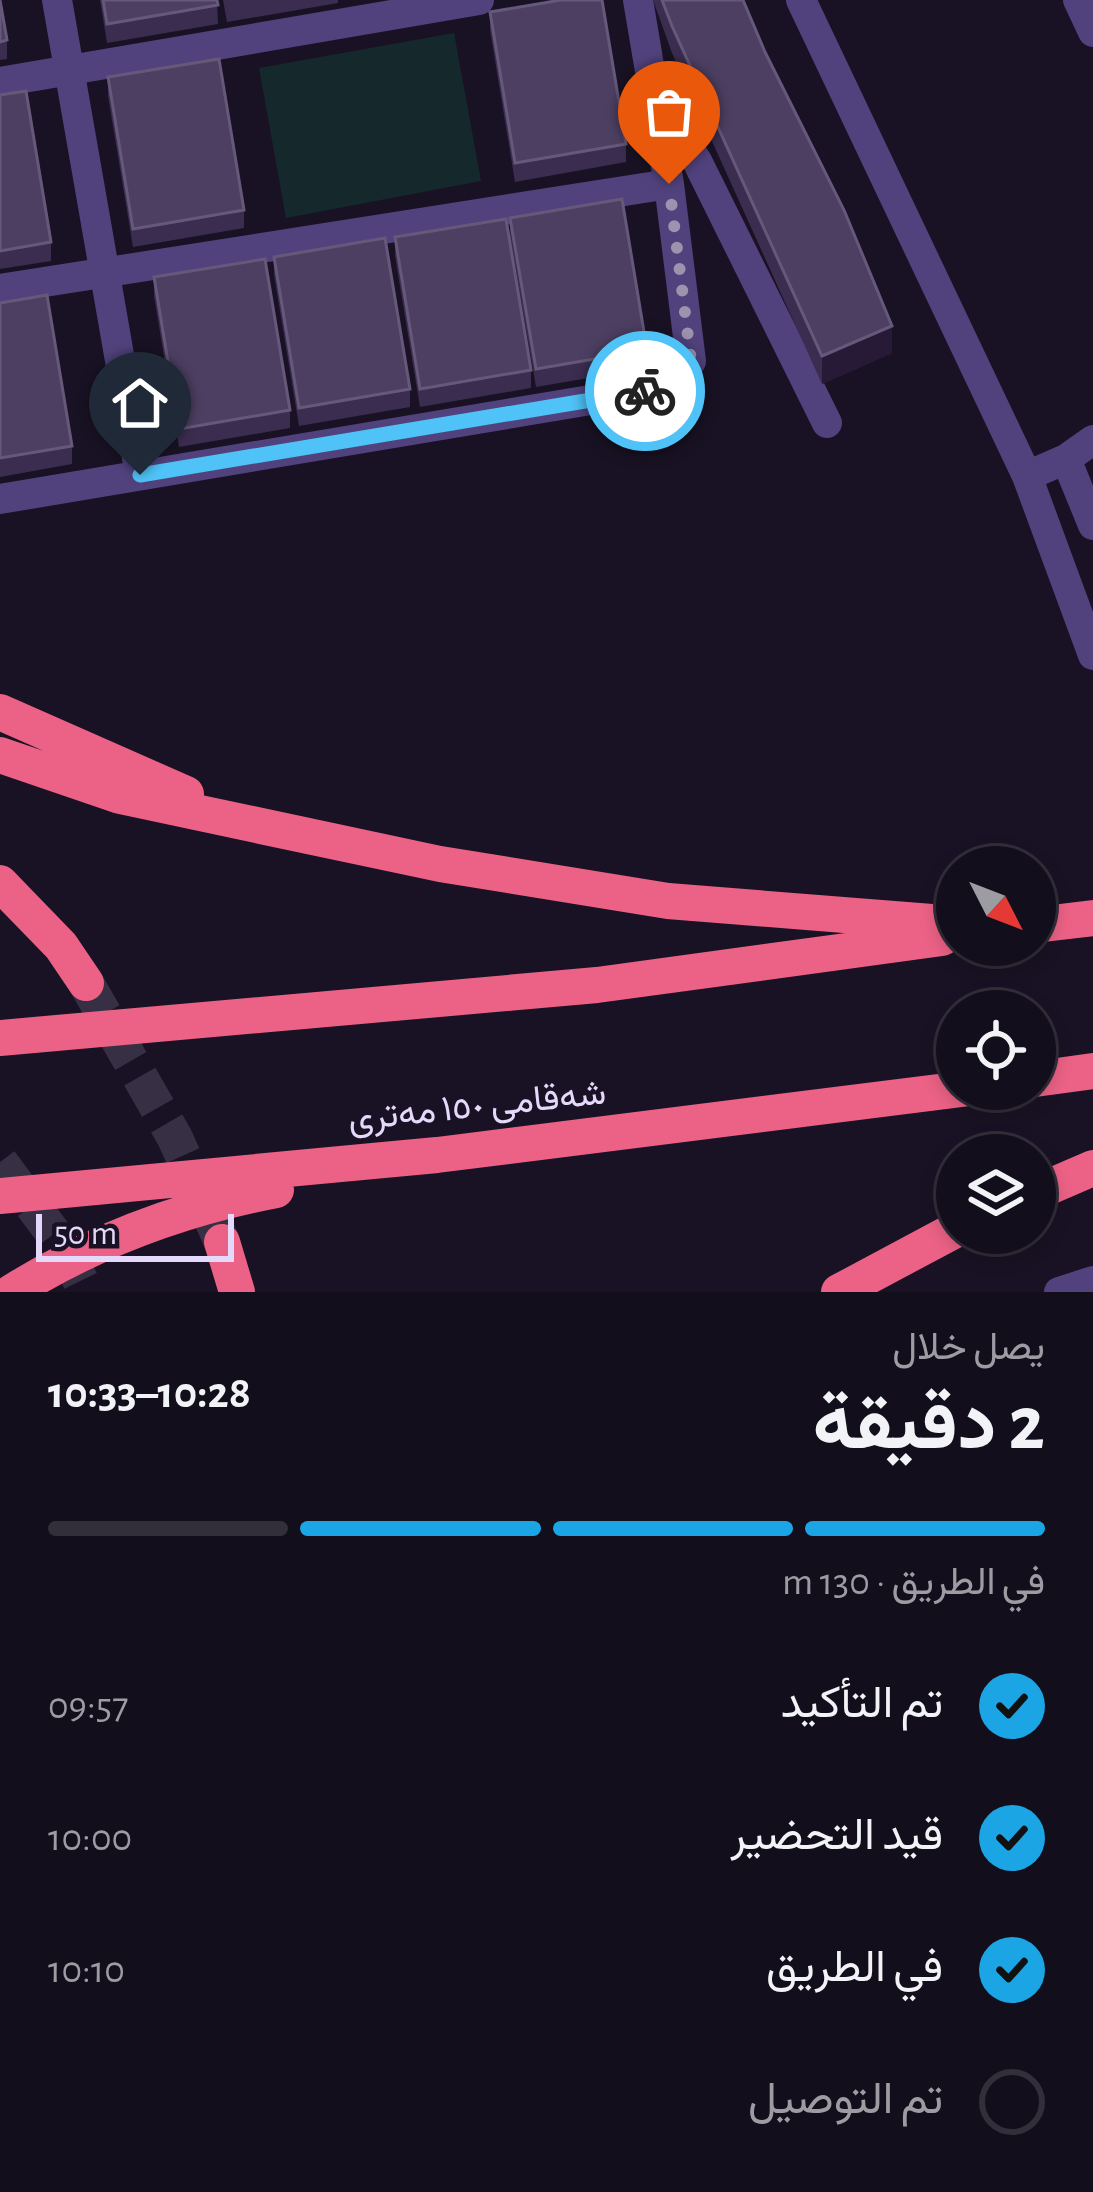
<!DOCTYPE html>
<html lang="ar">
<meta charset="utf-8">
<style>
body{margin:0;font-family:"Alegreya Sans",Vazirmatn,sans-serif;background:#201c28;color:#f1f3f6;direction:rtl;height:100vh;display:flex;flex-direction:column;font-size:45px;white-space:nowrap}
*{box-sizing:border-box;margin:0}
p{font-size:39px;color:#9d9ca3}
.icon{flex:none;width:66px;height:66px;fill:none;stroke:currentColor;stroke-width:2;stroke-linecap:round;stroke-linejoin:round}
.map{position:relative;height:1292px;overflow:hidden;direction:ltr}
.panel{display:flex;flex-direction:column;background:#130e1b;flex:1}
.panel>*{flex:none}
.needle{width:78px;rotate:132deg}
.controls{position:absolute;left:936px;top:846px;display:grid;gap:24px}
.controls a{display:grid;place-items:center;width:120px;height:120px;border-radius:50%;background:#130e1b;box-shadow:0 6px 18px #0003,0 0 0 3px #322e3a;font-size:60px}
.scale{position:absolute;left:36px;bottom:30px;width:198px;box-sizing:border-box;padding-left:12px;border:6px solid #e4d9fa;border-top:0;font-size:33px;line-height:42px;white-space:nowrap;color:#e4d9fa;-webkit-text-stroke:9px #191224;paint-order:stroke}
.pin{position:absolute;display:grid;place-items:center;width:102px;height:102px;color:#fff;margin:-123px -51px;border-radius:50% 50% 50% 0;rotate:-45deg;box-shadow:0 0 12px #0007}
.pin .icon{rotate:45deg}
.courier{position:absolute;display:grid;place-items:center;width:120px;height:120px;margin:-60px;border:9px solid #4fc3f7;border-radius:50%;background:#fff;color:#222;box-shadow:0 3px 15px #0007}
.summary em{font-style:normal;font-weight:700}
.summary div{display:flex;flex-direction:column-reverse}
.summary{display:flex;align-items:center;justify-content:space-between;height:204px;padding:0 48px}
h1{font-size:78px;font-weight:700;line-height:90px}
.bar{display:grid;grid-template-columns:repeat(4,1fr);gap:18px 12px;align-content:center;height:144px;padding:0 48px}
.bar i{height:15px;border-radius:9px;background:#322e3a}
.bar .selected{background:#1ba5e4}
.bar p{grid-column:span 4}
ol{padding:0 48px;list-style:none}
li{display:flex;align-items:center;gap:36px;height:132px}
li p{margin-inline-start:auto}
li .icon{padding:12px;border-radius:50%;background:#1ba5e4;color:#111;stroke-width:4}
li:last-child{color:#9d9ca3}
li i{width:66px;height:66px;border:6px solid #322e3a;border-radius:50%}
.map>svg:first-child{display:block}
.green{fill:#15292d}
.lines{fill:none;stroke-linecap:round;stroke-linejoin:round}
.highway-tunnel{stroke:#373044;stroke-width:36;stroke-dasharray:36 18;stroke-linecap:butt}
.minor{stroke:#51427d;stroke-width:30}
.highway{stroke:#ec6286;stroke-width:36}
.wall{fill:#3b2d50}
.shaded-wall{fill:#261a37}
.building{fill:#4d3f62;stroke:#65587a;stroke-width:3}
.done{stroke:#9d93af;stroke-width:12;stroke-dasharray:0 21.6}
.route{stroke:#4fc3f7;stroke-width:15}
.labels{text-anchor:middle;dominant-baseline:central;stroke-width:9;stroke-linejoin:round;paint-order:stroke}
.street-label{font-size:36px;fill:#e4d9fa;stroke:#191224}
</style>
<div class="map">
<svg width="1093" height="1292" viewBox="0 0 1093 1292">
<rect width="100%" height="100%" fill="#191224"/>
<path class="green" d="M454,33L481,181L286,218L259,68Z"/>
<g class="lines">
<path class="highway-tunnel" d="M86,983L175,1138L222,1242
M0,1162L65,1249L86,1292"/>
<path class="minor" d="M57,0L140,475
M801,0L1027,476L1093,655
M1078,0L1093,32
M0,82L479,0
M659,99L697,161L827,423
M0,289L669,184
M1066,459L1093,525
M1027,476L1066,459L1093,440
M0,499L662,388L681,380L691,361L669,184L638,0
M1059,1292L1093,1281"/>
<path class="highway" d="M0,712L186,794
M0,755L120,796L440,864L668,901L957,924
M0,883L61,946L86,983
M1035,925L1093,918
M0,1038L597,985L942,938
M1035,1079L1093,1071
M1035,1193L1093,1168
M0,1196L437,1155L962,1089
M222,1242L237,1292
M12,1292C93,1241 183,1208 276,1190
M839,1292L957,1229"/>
</g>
<path class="wall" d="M0,0L7,40V59L0,60Z
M100,0H217L218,24L107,43Z
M223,0H338V3L227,22Z
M653,0H743L892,353L822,384L672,53Z
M490,12L626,144V162L515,182L490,30Z
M108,77L244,210V228L133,247L108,96Z
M0,95L51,242V261L0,269Z
M510,218L647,350V368L536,387L510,236Z
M395,237L531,370V388L420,407L395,256Z
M274,257L410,389V407L299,426L274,275Z
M154,277L290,410V428L179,447L154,296Z
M0,303L72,446V464L0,477Z"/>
<path class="shaded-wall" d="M892,326V353L822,384V356Z"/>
<path class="building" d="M0,0L7,40L0,42Z
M103,0H217L218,5L107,24Z
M561,0H602L626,144L515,163L490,12Z
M662,0H743L765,52L844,210L892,326L822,356L672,26Z
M219,59L244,210L133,229L108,77Z
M26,91L51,242L0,251V95Z
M622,199L647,350L536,369L510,218Z
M506,219L531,370L420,389L395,237Z
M385,238L410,389L299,408L274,257Z
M265,259L290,410L179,429L154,277Z
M47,295L72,446L0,458V303Z"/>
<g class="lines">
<path class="done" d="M645,391C668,387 683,384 691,361L669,184"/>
<path class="route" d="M140,475L645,391"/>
</g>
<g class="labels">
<g class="street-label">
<text transform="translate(477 1106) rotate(-6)">شەقامی ١٥٠ مەتری</text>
</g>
</g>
</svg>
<div class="controls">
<a><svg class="needle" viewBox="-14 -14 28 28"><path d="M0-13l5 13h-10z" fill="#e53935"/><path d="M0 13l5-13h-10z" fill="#9d9ca3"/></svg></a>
<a><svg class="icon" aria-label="locate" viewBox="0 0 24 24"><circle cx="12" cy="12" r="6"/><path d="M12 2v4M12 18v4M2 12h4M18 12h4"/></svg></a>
<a><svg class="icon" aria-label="layers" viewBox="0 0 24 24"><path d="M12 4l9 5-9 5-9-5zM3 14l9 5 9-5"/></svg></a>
</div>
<div class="scale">50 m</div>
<div class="pin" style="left:669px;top:184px;background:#ea580c"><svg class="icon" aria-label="bag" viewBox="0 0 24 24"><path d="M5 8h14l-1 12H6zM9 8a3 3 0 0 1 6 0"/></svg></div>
<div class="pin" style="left:140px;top:475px;background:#1f2937"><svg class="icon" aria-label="home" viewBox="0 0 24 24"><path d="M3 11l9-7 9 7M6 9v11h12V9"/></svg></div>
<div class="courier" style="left:645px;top:391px"><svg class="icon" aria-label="bike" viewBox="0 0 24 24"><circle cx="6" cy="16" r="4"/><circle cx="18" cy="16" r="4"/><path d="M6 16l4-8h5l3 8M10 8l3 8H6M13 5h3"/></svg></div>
</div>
<section class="panel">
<div class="summary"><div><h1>2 دقيقة</h1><p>يصل خلال</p></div><em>10:28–10:33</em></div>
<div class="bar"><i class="selected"></i><i class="selected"></i><i class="selected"></i><i></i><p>في الطريق · 130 m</p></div>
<ol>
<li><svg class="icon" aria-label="check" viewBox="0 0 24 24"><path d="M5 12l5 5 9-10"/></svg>تم التأكيد<p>09:57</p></li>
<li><svg class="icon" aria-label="check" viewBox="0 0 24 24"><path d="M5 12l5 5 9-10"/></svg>قيد التحضير<p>10:00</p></li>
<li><svg class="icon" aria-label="check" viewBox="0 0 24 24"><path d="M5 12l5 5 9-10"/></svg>في الطريق<p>10:10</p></li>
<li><i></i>تم التوصيل</li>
</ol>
</section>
